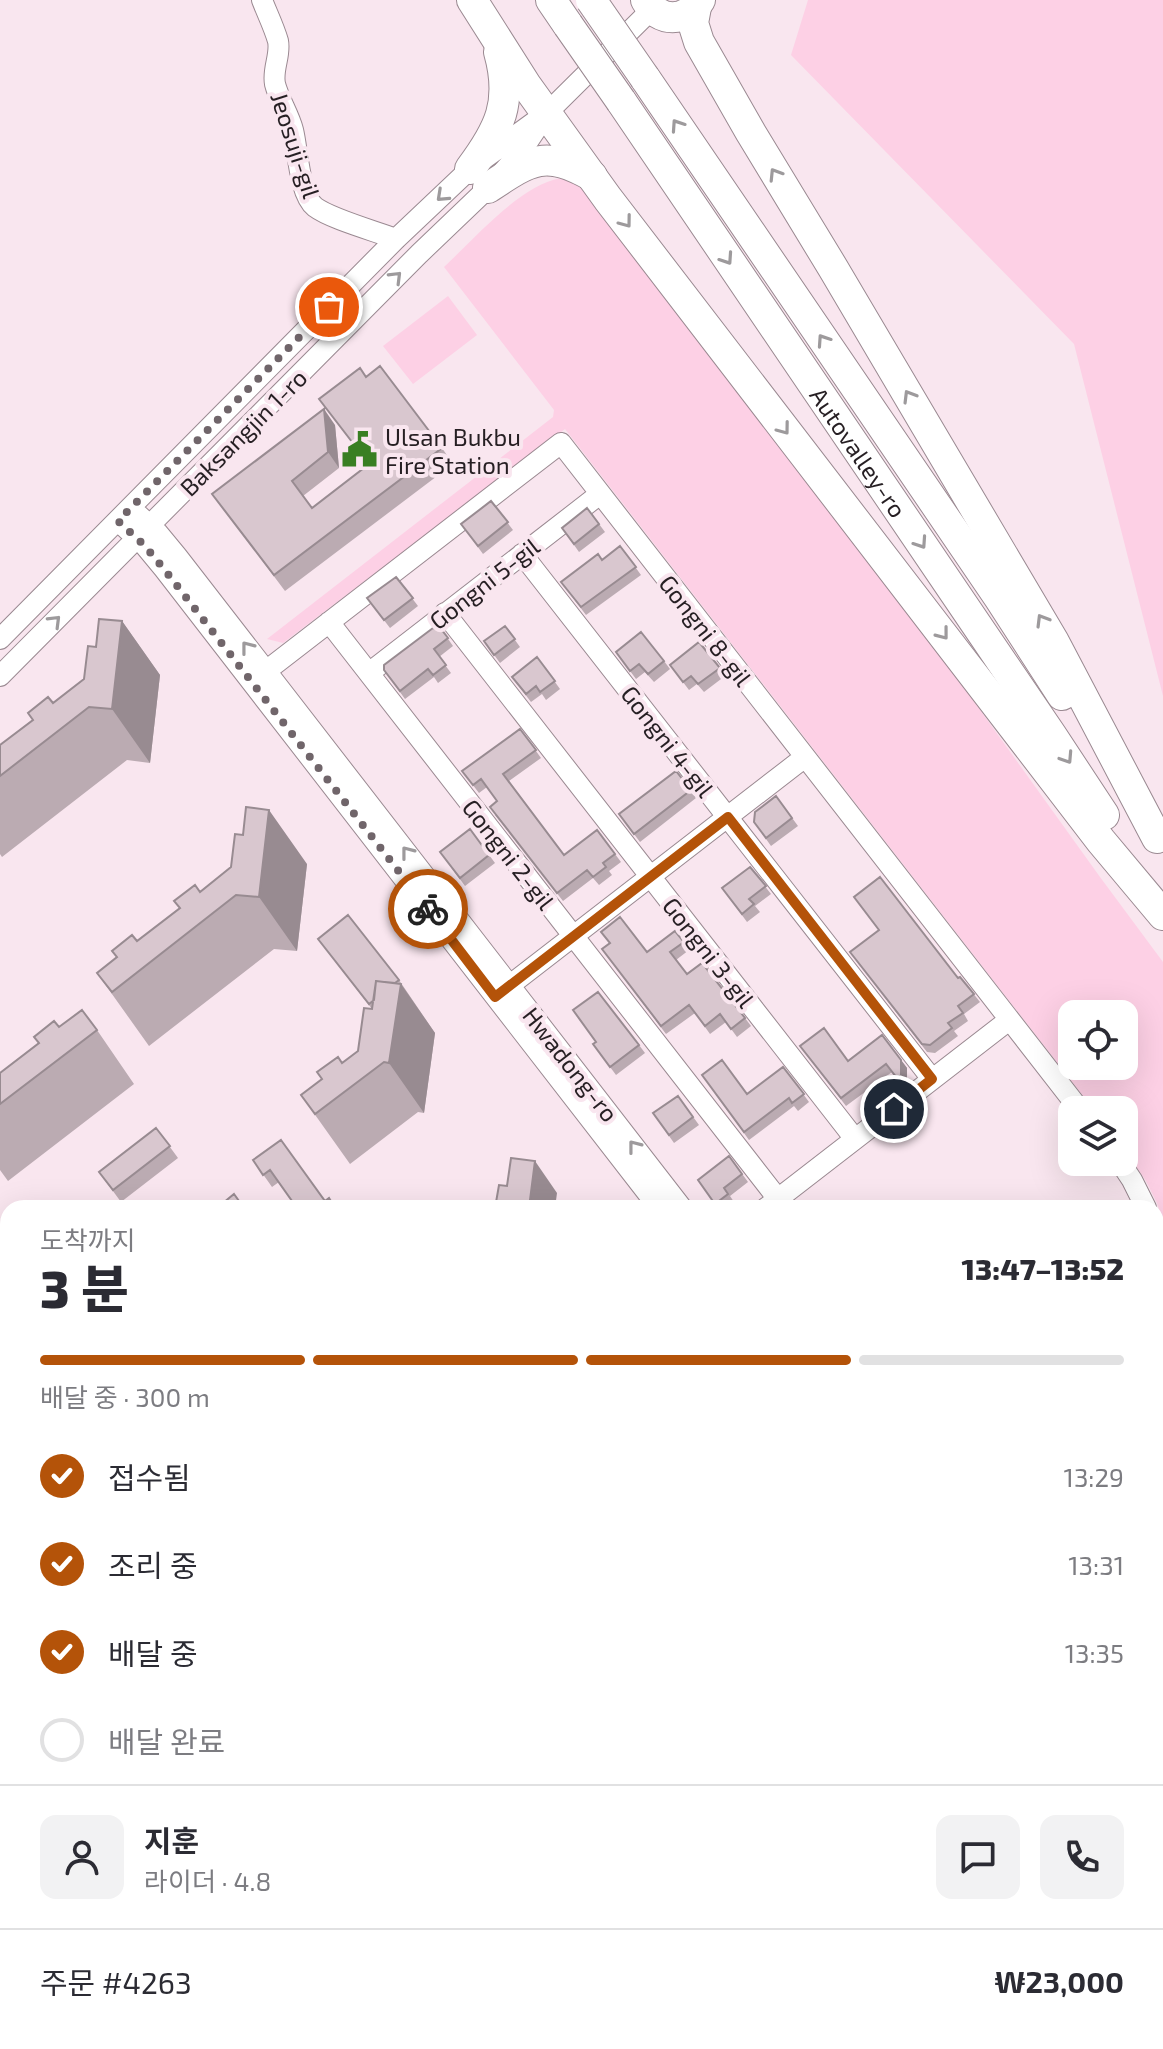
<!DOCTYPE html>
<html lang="ko">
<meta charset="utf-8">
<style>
body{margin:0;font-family:"Exo 2","Noto Sans KR",sans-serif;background:#f2f2f3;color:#2b2b33;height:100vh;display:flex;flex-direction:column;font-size:30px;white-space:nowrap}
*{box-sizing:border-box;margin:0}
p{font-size:26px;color:#7c7c81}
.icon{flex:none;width:44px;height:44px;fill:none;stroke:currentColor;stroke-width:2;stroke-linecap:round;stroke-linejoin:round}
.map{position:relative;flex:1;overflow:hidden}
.side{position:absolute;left:0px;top:1200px;width:1164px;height:850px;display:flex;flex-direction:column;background:#fff;border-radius:24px 24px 0 0;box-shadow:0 8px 32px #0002}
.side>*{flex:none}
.fabs{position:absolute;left:1058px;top:1000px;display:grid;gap:16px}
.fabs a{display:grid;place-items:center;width:80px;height:80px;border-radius:16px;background:#fff;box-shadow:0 8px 32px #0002;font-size:40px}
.pin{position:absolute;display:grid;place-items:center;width:68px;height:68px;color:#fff;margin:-34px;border:4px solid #fff;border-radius:50%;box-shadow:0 2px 8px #0007}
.courier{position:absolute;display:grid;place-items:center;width:80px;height:80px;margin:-40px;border:6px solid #b45309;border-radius:50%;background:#fff;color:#222;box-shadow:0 2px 10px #0007}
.headline em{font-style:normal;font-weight:800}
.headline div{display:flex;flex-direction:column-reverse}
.headline{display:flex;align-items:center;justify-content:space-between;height:136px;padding:0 40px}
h1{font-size:52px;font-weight:800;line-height:60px}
.bar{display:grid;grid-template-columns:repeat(4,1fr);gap:12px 8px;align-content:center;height:96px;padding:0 40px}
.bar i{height:10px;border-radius:6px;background:#e1e1e2}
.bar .current{background:#b45309}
.bar p{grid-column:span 4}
.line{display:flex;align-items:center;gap:20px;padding:0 40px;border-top:2px solid #e1e1e2}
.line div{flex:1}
.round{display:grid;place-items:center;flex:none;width:84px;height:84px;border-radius:16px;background:#f2f2f3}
ol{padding:0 40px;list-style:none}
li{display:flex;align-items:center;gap:24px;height:88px}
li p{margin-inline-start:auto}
li .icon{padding:8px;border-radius:50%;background:#b45309;color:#fff;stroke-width:4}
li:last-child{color:#7c7c81}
li i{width:44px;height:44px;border:4px solid #e1e1e2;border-radius:50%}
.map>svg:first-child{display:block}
.green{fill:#fdd0e5;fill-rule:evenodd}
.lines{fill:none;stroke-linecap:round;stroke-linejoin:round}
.stream{stroke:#c891ad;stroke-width:5}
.minor-casing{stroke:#9a8991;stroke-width:22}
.highway-casing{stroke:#9a8991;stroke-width:32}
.minor{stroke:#fff;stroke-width:20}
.highway{stroke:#fff;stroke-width:30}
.highway-bridge-casing{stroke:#9a8991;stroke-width:32;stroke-linecap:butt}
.highway-bridge{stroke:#fff;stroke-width:30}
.wall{fill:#bbabb2}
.shaded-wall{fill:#988b91}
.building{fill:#d9c7cf;stroke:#988b91;stroke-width:2}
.oneway{stroke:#9d9a9c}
.done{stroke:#70656a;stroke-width:8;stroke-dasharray:0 14.4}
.route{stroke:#b45309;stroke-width:10}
.labels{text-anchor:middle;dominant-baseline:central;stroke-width:8;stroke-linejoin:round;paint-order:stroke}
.street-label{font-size:24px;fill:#261f23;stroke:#f9e6ef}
.poi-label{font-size:24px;fill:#261f23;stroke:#f9e6ef;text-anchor:start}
</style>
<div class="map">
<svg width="1163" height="2049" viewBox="0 0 1163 2049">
<rect width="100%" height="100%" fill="#f9e6ef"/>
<path class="green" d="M808,0H1163V696L1074,344L791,55Z
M561,178L574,181L586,189L960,682L1100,877L1163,962V1222L1157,1203L1146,1181L1124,1149V1110H1094L565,429L283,643L267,639L553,417L554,410L444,267C474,239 520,185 561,178ZM1072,1014H1124V1066H1072Z
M448,296L477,335L413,384L383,346Z
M1156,1889L1163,1898V1985L1156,1990Z
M775,2042H1088L1079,2049H766Z"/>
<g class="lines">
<path class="stream" d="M1156,1910L1163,1907
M886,2049L899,2042"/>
<defs>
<path id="minor" d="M262,0C267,13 274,27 278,41C281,55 272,69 275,84C279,100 289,114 293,130C298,150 299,194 315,207C331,219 375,231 396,239
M131,508L158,533L177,556L682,1208
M118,521L145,546L164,569L659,1208
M522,554L932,1079
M445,613L855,1139
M329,622L778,1199
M0,639L396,239L470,169L537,120
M266,671L561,443L1080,1110
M369,673L600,494
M0,676L419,254L488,188L521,152L547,113L652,9
M501,992L805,757
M1120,1162L1132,1180L1146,1208
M766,1208L1009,1020
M1156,1371L1163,1380
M1156,1535L1163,1544
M1156,1693L1163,1702
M0,1789L8,1783
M1156,1797L1163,1792
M0,1813L8,1807
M1156,1820L1163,1830
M1156,1851L1163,1860
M1156,2016L1163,2010
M1113,2049L1122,2042
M1152,2049L1163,2040"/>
<g id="highway">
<path d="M472,0L526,85L608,199L1101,841L1163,915"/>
<path d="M551,0L568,25"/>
<path d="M646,0C659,23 686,23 700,0"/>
<path d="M696,7L693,23L699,42L751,133L833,268L1054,642L1157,838"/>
<path d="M645,78L1000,599L1062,695"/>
<path id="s1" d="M621,101L1052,736L1104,815"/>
<path d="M470,169C500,129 513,102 499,52"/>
<path d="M488,188C530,160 545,149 592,176"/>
</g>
</defs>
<use href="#minor" class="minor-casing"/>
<use href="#highway" class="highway-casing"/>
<use href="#minor" class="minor"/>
<use href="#highway" class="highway"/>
<defs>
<path id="highway-bridge" d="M591,0L645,78
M568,25L621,101"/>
</defs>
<use href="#highway-bridge" class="highway-bridge-casing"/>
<use href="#highway-bridge" class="highway-bridge"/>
</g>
<path class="wall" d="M366,377L442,448L453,464L285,591L212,494L335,425L339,468L303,496L312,508L369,465L319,399Z
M491,501L513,530L483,554L461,524Z
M587,508L605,532L579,552L562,528Z
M620,546L641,575L586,615L561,582L602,560Z
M396,577L418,606L390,628L367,598Z
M122,621L160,675L150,763L127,760L2,857L0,854V745L84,679L96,647Z
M505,626L520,647L500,663L484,641Z
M441,629L453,646L439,657L451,673L438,683L434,677L405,699L384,670Z
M616,652L664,661L670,669L654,682L645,672L636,679Z
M537,657L560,689L546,700L542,694L531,702L512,677Z
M670,665L720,668L725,676L704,692L697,684L689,690Z
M520,729L541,758L509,781L564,855L597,830L621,862L609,871L612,875L599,885L593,878L563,901L495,815L497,801L487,787L479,793L462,771Z
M676,771L696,798L640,842L619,814Z
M776,796L798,826L771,846L754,822Z
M470,829L495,863L465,886L440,852Z
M307,864L297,951L274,949L149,1046L97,973L200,892Z
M750,867L771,894L755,906L760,912L747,922L722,888Z
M675,931L689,950L676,960L687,974L745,1018L751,1026L737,1037L726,1022L710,1034L695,1013L666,1034L602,949L647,952Z
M318,939L399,980L435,1033L424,1113L418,1112L350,1164L301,1095L358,1051L372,1009Z
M856,960L958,978L960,977L980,1002L964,1014L968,1021L954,1031L958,1036L935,1053L927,1052Z
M59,1027L97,1030L134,1084L8,1181L0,1170V1073Z
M882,1035L907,1068V1083L902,1086L892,1072L846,1106L800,1046L848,1061Z
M593,1044L639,1045L645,1053L616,1075Z
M783,1067L809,1102L798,1111L794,1106L749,1140L702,1075L747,1094Z
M678,1096L699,1125L674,1143L653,1113Z
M156,1128L178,1158L121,1202L99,1172Z
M729,1156L748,1182L730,1196L734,1202L726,1208H718L698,1180Z
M253,1160L325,1201L335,1208L279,1182L272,1187Z
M1156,1389L1163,1398V1507L1160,1510L1156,1505Z
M8,1419V1521L1,1526L0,1524V1421L2,1424Z
M8,1536V1643L0,1649V1542Z
M1156,1553L1163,1562V1582L1156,1587L1163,1596V1609L1156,1614Z
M8,1822V1966L0,1972V1828Z
M156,2042H247L252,2049H144Z
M319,2042H428V2049H321L319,2047Z
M607,2042H701V2049H612Z"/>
<path class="shaded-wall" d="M324,409L335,425L339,468L328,452Z
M122,621L160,675L150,763L112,709Z
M269,810L307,864L297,951L259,897Z
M401,984L435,1033L424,1113L389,1063Z
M901,1060L907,1068V1083L901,1075Z
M535,1161L557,1193L555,1208H529Z
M243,2042H247L252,2049H248Z
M390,2042H428V2049H392L390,2046Z
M508,2042H517V2049H508Z
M678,2042H701V2049H683Z"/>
<path class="building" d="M380,366L442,448L274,575L212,494L324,409L328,452L292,481L312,508L369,464L319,399L360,368L366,377Z
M491,501L508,522L478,546L461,524Z
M587,508L599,524L574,544L562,528Z
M620,546L636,567L581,607L561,582L598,554L602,560Z
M396,577L413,598L384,620L367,598Z
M99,619L122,621L112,709L89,707L0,776V745L33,720L28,713L48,697L53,703L84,679L88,646L96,647Z
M505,626L515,639L494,655L484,641Z
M433,628L441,629L448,638L434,649L446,665L433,675L428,669L400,691L384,670V665Z
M641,632L664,661L648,674L639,664L630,671L616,652Z
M699,642L720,668L698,684L691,676L683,682L670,665Z
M537,657L555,681L540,692L536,686L526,694L512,677Z
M520,729L536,750L503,774L564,855L597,830L615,854L603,863L606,867L593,877L587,870L557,893L490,807L497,801L481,779L473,785L462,771Z
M676,771L691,790L634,834L619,814Z
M776,796L792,818L766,838L754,822L755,812Z
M246,807L269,810L259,897L236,895L112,992L97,973L117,957L112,951L132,935L137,941L180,908L174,901L195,885L200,892L231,867L235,834L243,835Z
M470,829L489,855L460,878L440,852Z
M750,867L766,886L749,899L754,904L742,914L722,888Z
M880,877L958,978L960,977L974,994L958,1006L963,1013L948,1023L952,1028L930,1045L922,1044L850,952L879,930L854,897Z
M348,915L399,980L395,983L376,981L374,1000L369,1004L318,939Z
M620,917L647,952L675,931L684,942L670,952L687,974L702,963L745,1018L731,1029L720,1014L705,1026L689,1005L661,1026L602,949L610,943L601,932Z
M376,981L401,984L389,1063L384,1062L315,1114L301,1095L322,1079L317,1072L338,1057L342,1063L358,1051L364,1008L372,1009Z
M598,992L639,1045L610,1067L593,1044L596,1042L573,1010Z
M82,1010L97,1030L0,1104V1073L39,1043L34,1037L54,1021L59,1027Z
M824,1028L848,1061L882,1035L901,1060V1075L897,1078L886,1064L841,1098L800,1046Z
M722,1060L747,1094L783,1067L804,1094L792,1103L789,1098L744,1132L702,1075Z
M678,1096L693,1117L669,1135L653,1113Z
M156,1128L170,1146L113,1190L99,1172Z
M281,1140L325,1201L329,1198L335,1208H297L270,1170L263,1175L253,1160Z
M729,1156L742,1174L724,1188L728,1194L715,1204L698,1180Z
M511,1158L535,1161L529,1208H495L499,1185L507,1186Z
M234,1194L244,1208H217Z
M1156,1389L1163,1398V1490L1156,1496Z
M8,1419V1444L0,1451V1421L2,1424Z
M8,1536V1561L0,1567V1542Z
M1156,1553L1163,1562V1565L1156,1570Z
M1156,1587L1161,1593L1156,1597Z
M8,1822V1849L0,1855V1828Z
M8,1852V1883L0,1889V1858Z
M1163,2024V2047L1158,2046Z
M156,2042H208L194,2049H144Z
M319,2042H390V2046L319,2047Z
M475,2042H508V2049H475Z"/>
<defs><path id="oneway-chevron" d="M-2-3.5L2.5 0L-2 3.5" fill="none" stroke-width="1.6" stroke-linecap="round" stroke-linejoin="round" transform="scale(2)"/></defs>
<g class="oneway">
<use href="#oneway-chevron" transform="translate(677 125) rotate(-124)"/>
<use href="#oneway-chevron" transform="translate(775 174) rotate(-122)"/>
<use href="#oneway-chevron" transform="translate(442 196) rotate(137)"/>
<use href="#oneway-chevron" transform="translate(626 222) rotate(53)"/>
<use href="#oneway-chevron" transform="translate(727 259) rotate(56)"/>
<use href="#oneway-chevron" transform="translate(396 277) rotate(-45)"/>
<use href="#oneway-chevron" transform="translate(823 340) rotate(-124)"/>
<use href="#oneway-chevron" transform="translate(909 396) rotate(-121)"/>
<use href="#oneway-chevron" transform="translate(784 429) rotate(53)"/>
<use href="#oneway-chevron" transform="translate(921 543) rotate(56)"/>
<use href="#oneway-chevron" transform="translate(1042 620) rotate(-121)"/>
<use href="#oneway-chevron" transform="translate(55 621) rotate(-45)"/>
<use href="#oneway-chevron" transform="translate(943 634) rotate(52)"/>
<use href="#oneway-chevron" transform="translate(247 647) rotate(-128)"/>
<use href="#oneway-chevron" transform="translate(1067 758) rotate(57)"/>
<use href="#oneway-chevron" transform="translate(407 852) rotate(-128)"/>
<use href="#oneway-chevron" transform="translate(634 1146) rotate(-128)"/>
</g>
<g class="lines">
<path class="done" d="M329,307L118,521L145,546L164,569L428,909"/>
<path class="route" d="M428,909L495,997L728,817L932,1079L894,1109"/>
</g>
<defs>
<symbol id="civic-bare" viewBox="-9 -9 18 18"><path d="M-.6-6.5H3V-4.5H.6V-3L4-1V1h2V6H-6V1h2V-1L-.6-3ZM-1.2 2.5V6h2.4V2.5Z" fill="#397f22" stroke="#f9e6ef" stroke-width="2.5" paint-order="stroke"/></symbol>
</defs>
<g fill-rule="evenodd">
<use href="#civic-bare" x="334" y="424" width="51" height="51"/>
</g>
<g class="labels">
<g class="street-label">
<text transform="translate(296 145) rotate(72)">Jeosuji-gil</text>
<text transform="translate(243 432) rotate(-45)">Baksangjin 1-ro</text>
<text stroke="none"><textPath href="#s1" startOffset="424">Autovalley-ro</textPath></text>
<text transform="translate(484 583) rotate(-38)">Gongni 5-gil</text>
<text transform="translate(706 630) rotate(52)">Gongni 8-gil</text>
<text transform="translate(668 741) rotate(52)">Gongni 4-gil</text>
<text transform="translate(509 854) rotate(52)">Gongni 2-gil</text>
<text transform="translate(709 952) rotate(52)">Gongni 3-gil</text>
<text transform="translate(571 1064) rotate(52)">Hwadong-ro</text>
</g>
<g class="poi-label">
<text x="385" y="436">Ulsan Bukbu<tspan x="385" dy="28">Fire Station</tspan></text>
</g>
</g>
</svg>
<div class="fabs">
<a><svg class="icon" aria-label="locate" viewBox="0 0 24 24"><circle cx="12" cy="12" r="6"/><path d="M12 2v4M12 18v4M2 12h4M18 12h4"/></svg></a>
<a><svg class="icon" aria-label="layers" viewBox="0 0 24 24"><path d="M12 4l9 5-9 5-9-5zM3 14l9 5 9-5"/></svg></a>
</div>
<div class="pin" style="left:329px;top:307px;background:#ea580c"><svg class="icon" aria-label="bag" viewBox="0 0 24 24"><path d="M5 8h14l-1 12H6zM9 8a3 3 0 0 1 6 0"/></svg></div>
<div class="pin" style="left:894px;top:1109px;background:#1f2937"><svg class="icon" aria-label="home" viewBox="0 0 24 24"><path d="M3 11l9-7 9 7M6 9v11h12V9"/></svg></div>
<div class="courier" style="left:428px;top:909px"><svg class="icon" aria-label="bike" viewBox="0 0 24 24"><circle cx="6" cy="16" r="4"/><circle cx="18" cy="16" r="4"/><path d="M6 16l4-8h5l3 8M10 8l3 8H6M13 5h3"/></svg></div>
<section class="side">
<div class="headline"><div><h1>3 분</h1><p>도착까지</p></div><em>13:47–13:52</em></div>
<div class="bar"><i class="current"></i><i class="current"></i><i class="current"></i><i></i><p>배달 중 · 300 m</p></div>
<ol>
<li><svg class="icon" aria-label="check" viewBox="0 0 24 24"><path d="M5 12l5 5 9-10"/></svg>접수됨<p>13:29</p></li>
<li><svg class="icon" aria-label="check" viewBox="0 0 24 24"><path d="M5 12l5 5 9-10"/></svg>조리 중<p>13:31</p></li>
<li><svg class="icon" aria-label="check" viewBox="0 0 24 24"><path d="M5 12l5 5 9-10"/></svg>배달 중<p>13:35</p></li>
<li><i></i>배달 완료</li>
</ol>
<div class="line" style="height:144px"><a class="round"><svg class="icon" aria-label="person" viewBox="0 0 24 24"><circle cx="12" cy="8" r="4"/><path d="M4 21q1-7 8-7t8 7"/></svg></a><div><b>지훈</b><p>라이더 · 4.8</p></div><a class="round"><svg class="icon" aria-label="chat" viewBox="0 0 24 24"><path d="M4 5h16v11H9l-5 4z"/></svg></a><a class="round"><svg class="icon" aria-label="phone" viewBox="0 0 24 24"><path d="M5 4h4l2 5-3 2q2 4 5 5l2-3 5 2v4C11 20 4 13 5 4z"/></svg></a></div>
<div class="line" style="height:104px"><div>주문 #4263</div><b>₩23,000</b></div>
</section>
</div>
